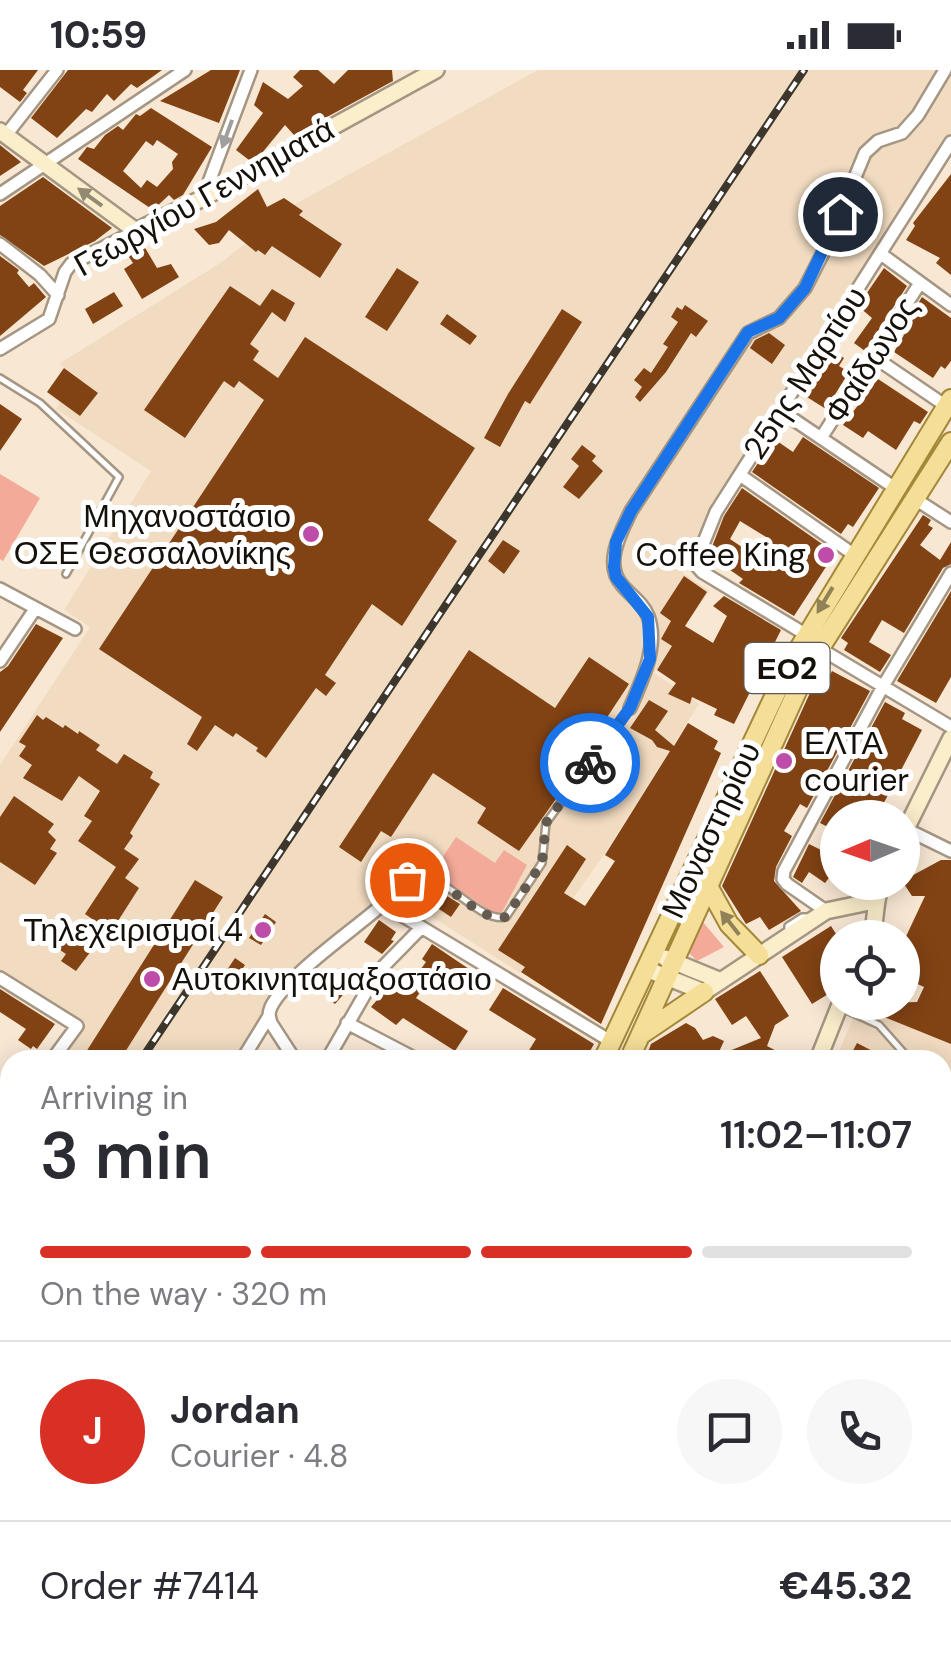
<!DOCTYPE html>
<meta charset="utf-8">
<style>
body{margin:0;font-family:"DM Sans",sans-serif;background:#f7f7f7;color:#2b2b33;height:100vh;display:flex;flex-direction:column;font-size:38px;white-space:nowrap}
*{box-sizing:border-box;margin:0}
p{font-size:32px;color:#7c7c81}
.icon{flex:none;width:55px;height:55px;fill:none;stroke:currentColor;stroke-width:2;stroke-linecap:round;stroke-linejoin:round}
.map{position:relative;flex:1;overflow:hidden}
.drawer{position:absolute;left:0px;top:980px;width:952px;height:622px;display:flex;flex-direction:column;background:#fff;border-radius:30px 30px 0 0;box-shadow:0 5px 25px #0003}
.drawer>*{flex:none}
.needle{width:65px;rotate:268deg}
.tools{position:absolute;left:820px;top:730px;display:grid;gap:20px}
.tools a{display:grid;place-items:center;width:100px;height:100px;border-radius:50%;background:#fff;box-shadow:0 5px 25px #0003;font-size:50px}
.pin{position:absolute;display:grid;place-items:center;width:85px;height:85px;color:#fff;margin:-42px;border:5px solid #fff;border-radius:50%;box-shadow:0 2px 10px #0007}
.courier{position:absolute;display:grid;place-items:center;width:100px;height:100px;margin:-50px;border:8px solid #1a73e8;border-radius:50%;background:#fff;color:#222;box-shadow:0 2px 12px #0007}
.summary em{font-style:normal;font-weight:600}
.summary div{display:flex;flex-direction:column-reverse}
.summary{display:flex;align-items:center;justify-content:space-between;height:170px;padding:0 40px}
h1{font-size:65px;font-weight:600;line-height:75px}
.bar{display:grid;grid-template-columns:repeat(4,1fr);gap:15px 10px;align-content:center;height:120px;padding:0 40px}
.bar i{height:12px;border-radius:8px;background:#e1e1e2}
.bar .on{background:#d93025}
.bar p{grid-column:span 4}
.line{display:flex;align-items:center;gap:25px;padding:0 40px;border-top:2px solid #e1e1e2}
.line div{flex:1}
.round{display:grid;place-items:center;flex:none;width:105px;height:105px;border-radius:52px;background:#f7f7f7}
.status{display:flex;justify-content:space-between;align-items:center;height:70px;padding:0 50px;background:#fff;direction:ltr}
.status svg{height:28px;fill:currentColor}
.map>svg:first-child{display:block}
.built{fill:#f1dbc1}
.green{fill:#f4aa99}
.building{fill:#824314;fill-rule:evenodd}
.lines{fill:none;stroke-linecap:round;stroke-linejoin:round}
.lane-casing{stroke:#a59683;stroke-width:10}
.street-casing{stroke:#a59683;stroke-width:16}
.secondary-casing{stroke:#a59683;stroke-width:20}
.primary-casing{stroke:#a28838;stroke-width:22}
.path{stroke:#a29687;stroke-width:2.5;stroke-dasharray:10 5;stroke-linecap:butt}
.lane{stroke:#fff;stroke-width:5}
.street{stroke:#fff;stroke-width:11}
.secondary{stroke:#faeecb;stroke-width:15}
.primary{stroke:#f5de97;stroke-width:18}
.rail-casing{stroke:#3d362c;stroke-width:8}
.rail{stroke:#fff;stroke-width:4;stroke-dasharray:11;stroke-linecap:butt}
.oneway{fill:#a19f9d}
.oneway2{fill:#938a74}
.oneway3{fill:#908157}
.done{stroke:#645b50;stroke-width:10;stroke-dasharray:0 18}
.route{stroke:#1a73e8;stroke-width:12}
.poi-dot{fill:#be4da9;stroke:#fff;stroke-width:4}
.labels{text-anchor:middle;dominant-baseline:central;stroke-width:10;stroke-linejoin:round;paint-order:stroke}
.shield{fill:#fff;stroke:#5b5853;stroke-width:2.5}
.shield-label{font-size:30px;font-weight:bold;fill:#151009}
.street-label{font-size:32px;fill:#151009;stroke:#fff}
.poi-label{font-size:32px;fill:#151009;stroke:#fff;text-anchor:end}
</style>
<div class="status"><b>10:59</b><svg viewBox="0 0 49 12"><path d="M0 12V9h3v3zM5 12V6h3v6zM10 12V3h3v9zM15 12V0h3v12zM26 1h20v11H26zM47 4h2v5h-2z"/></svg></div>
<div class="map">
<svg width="951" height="1602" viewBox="0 0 951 1602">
<rect width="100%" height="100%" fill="#f8e7d3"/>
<path class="built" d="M538,0H951V64L702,460L708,465L683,503L709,521L654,603L699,634L603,786L520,903L390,820L271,929L235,990H56L80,953L0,902V695L90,557L64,540L151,401L56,339L77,306L59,294L222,192L294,135Z
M860,933H897L951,953V1195L942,1192V990H835Z
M10,1158V1377L0,1391V1172Z"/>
<path class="green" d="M0,404L40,428L3,491L0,489Z
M456,767L495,793L504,780L527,795L502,842L495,844L433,802Z
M702,851L724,877L697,891L689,883Z
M10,1404V1567L0,1561V1409Z
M51,1593H287L282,1602H66Z"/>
<path class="building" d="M0,0H38L23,20L27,23L20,32L0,17Z
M68,0H162L137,18L131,14L114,31L107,24L92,42L86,39L57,68L31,48Z
M211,0H240L219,53L160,31Z
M300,0H318L334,14L348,0H392L393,11L294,65L285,55L262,83L249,90L236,80L263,43L254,35L263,12L288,29L303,16L293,7Z
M151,38L212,77L183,125L174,130L169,125L153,140L78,89L87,77L94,79L105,65L118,56L123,60L136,44L140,46ZM157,70L178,84L172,92L173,99L157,117L147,110L141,118L123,101L146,71L153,76Z
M0,75L21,92L0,106Z
M951,104V205L936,193L940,188L906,170L915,156L913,153Z
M43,107L112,158L95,171L44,196L0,165V136Z
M258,119L267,137L284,128L303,141L299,145L342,174L320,208L272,176L265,185L258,180L256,182L229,160L219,173L209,175L194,159L216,152Z
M141,171L157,198L171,194L179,207L142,229L124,199L133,193L123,178Z
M0,186L19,200L17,203L29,217L34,213L46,227L0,266Z
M397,198L419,212L387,261L365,247Z
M884,198L907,216L865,281L854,273L872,248L858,236Z
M230,216L260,236L272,219L295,233L285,252L272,242L250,274L259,281L253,290L278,308L305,267L475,378L428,450L457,471L402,556L372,534L325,605L336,613L326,626L316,618L266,688L256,681L258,678L236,663L233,667L215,655L197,681L187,674L202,647L99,579L264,330L239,311L234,318L224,311L185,368L144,340Z
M114,222L123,236L93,254L85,239Z
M922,227L951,248V291L945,299L941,296L933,308L894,282L904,265L900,262Z
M685,235L708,251L696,267L691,263L666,302L640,332L635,327L642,317L634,310L644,298L651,303L668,277L663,274L678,252L671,247L677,237L682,240Z
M562,239L582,252L530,334L525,331L500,377L484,368L508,324Z
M447,244L477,266L470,275L440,254Z
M769,263L785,275L772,294L750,278L755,270Z
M830,279L844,288L839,296L849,302L826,339L802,324L813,313L810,312Z
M64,298L98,323L80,346L47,322Z
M878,309L928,342L920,354L914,351L896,380L868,361L863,368L843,355Z
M0,334L22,349L0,381Z
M803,367L879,418L853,457L848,454L841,464L752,402L774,369L793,382Z
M582,375L596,386L592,391L603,401L579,429L563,417L579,396L571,389Z
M742,418L835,483L794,546L739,513L743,509L713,488L708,495L706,492L724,446ZM740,451L771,470L758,488L730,469Z
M923,445L931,450L928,455L933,458L920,475L940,490L951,472V494L943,498L904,563L882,550L869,572L891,585L880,602L844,580L848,573L841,568Z
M503,470L520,481L504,504L488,491Z
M684,506L707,522L685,556L713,573L727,546L713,536L724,526L781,560L734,654L714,645L717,639L692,627L690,634L668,624L676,613L657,600L672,576L661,569L671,551L660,543Z
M951,521V607L936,633L897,611Z
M36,554L63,568L0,662V602L8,596Z
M469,580L555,638L589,587L629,614L577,693L580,695L519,781L477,753L486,738L433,703L391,767L381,761L361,792L339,777Z
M832,601L870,621L807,738L800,734L784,761L792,766L776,797L774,811L801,841L769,860L760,847L746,854L722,816L809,625L821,603L829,607Z
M649,630L668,641L655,660L674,676L688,653L718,671L714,679L721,683L601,954L521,902L525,897L498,880L567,775L586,789L564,823L585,836L615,791L605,785L670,681L657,677L652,670L630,658Z
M885,632L905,643L902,649L922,660L876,748H838V762L820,753Z
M37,645L43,650L46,647L63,658L65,655L78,664L79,661L100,675L96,680L117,694L124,684L153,702L150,708L160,714L130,763L133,766L124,779L139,789L125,808L139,818L111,862L85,844L116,797L78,771L92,751L84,746L100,721L79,706L62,731L23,708L32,695L19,686L26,676L19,672Z
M14,726L54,754L48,762L56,770L50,779L57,783L35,815L0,792V747Z
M838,768V796L825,813L809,802L802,813L793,807L809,774L827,783Z
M941,790H951V974L852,934L917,932L924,917L902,907V875L925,826H912L902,811Z
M195,810L223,827L120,990H81Z
M432,817L460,834L451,847L424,829Z
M265,844L276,852L261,875L249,868Z
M379,850L396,862L391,870L394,871L382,884L364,872Z
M831,856L838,867V918L812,934L782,887Z
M58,858L76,871L79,866L94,877L76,901L61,891L66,884L48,872Z
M432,874L472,901L456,923L432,906L416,928L468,961L455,981L403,948L396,955L371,937L394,910L406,919L426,892L422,889Z
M235,888L245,895L241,901L246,904L238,916L223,906Z
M340,898L355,911L335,934L320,920Z
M760,901L789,946L775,955L767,976L794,990H645L651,974L686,953L695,958L703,970L713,966L724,971L717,986L761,968L746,946L732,955L715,929Z
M503,918L594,974L585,990H523L536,969L489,940Z
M0,919L55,954L37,979L33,976L31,979L18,970L26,959L0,942Z
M857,973L890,990H848Z"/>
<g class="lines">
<defs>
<path id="lane" d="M0,308L40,333L119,407L66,504
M385,832C392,825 400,813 409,809C441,794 476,854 506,847L542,793L546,753L629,639
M788,860V856L802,847H808
M842,938L879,955L910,990
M942,1022L951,1026
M942,1133L951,1136
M942,1171L951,1172
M582,1592L593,1597L630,1602
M700,1602L744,1592"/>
<path id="street" d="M6,65L57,0
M0,124L185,0
M203,128L251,0
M0,174L40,205L58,225
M881,184L951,235
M0,279L49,249L65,202L71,194L136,161
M874,287L946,336
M781,341L895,418
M821,368L920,213
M740,405L853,484
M915,429L951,452
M0,519L75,559
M805,564L702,502L695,494L716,442L951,72
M819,578L951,657
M0,591L35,539
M630,638C642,610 659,576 648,546C643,533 630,525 622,515C603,494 621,462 631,441L748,263L779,248L805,218L827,175L865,83L878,71L902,63L918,45L945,0
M906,759L951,781
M826,841L787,814L783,809L784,801L882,618L951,503
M0,908L77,956L52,990
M347,953L418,990
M242,990L269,946
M295,990L271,953C269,945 268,945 271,937C286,906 355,859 383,834L612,972
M327,990L377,903L421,858
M942,1486L946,1488
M942,1552L951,1546
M0,1573L10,1580
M29,1592L44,1602
M887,1602L897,1592"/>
<path id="secondary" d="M0,61L136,161L203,128L436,0
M902,767L951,668
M871,868C877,848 874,831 882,812
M665,888L721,911
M646,899L704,922L826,841L874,831
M818,990L841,932
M0,1046L10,1055
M0,1147L10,1135
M0,1592L16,1602
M592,1602L594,1592"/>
<path id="primary" d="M708,816L729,854L759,885
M642,964L704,922
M603,990L789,595L951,329
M629,990L808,597L951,372
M303,1602L308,1592
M331,1602L335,1592"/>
</defs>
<use href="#lane" class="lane-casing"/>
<use href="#street" class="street-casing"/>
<use href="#secondary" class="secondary-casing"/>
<use href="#primary" class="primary-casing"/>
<path class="path" d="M0,1401L10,1396
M125,1592V1602"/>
<use href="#lane" class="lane"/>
<use href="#street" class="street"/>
<use href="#secondary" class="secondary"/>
<use href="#primary" class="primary"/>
<defs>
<path id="rail" d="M141,990L804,0
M0,1186L10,1172
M0,1218L10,1203
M942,1511L951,1504
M834,1602L845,1592"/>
</defs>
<use href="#rail" class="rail-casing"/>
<use href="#rail" class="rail"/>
</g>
<defs><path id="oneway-solid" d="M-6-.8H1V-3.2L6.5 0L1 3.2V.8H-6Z" transform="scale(2.5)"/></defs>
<use class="oneway" href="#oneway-solid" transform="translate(227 64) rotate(110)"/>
<use class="oneway2" href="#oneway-solid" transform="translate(90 127) rotate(-144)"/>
<g class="oneway3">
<use href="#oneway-solid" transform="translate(825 530) rotate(121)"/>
<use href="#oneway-solid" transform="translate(730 853) rotate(-128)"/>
</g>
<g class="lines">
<path class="done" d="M407,810C447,799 474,854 506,847L542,793L546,753L590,693"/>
<path class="route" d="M590,693L630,638L650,589L648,547L616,507L614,497L616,472L631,441L748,262L779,248L805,218L840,144"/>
</g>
<g class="poi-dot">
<circle cx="311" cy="464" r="10"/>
<circle cx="826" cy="485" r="10"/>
<circle cx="784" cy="691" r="10"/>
<circle cx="263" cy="860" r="10"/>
<circle cx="152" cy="909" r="10"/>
</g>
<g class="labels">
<rect class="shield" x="744.5" y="573" width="85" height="50" rx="8"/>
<g class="shield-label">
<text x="787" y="598">ΕΟ2</text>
</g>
<g class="street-label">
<text transform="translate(204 127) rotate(-29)">Γεωργίου Γεννηματά</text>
<text transform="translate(871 290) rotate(-57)">Φαίδωνος</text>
<text transform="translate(805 303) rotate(-57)">25ης Μαρτίου</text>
<text transform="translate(711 760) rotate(-65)">Μοναστηρίου</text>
</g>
<g class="poi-label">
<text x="291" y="446">Μηχανοστάσιο<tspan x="291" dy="37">ΟΣΕ Θεσσαλονίκης</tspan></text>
<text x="806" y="485">Coffee King</text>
<text x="804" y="673" text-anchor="start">ΕΛΤΑ<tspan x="804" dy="37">courier</tspan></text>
<text x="243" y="860">Τηλεχειρισμοί 4</text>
<text x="172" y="909" text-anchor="start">Αυτοκινηταμαξοστάσιο</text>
</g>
</g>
</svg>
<div class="tools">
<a><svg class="needle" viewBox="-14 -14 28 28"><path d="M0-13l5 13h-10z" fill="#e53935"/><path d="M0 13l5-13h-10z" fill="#7c7c81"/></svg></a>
<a><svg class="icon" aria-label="locate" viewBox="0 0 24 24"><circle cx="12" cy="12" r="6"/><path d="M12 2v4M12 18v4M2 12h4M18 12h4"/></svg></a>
</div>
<div class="pin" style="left:407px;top:810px;background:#ea580c"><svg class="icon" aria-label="bag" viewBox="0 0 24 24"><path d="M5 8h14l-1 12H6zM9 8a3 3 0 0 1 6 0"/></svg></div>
<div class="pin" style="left:840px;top:144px;background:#1f2937"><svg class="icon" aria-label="home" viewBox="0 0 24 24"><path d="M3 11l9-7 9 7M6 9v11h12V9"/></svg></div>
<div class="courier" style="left:590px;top:693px"><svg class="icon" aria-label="bike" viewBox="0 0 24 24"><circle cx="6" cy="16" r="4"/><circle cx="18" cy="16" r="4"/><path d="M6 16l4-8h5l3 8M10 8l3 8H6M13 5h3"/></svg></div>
<section class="drawer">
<div class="summary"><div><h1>3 min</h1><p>Arriving in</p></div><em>11:02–11:07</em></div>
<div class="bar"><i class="on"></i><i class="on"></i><i class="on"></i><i></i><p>On the way · 320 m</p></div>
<div class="line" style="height:180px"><b class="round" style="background:#d93025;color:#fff">J</b><div><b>Jordan</b><p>Courier · 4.8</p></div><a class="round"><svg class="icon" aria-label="chat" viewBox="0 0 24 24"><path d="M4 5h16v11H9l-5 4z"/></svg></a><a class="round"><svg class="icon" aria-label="phone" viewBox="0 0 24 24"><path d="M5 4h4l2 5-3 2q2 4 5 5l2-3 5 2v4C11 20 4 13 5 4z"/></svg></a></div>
<div class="line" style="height:130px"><div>Order #7414</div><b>€45.32</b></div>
</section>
</div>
